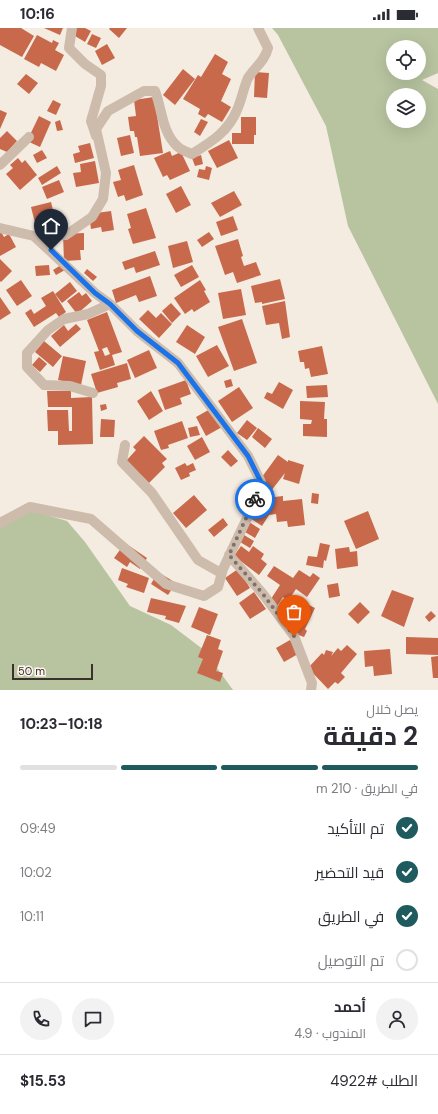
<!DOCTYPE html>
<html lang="ar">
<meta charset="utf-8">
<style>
body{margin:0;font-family:"DM Sans",Cairo,sans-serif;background:#f2f2f3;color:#2b2b33;direction:rtl;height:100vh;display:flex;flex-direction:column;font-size:15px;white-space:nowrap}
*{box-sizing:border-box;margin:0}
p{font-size:13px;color:#7c7c81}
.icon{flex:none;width:22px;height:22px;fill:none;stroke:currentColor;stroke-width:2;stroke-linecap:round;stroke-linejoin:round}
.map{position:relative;height:662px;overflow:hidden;direction:ltr}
.sheet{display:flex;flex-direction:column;background:#fff;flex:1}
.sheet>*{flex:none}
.buttons{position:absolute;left:386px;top:12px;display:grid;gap:8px}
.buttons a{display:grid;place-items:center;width:40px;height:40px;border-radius:50%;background:#fff;box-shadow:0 4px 16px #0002;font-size:20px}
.scale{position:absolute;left:12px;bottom:10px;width:81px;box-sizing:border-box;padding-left:4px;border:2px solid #3b302b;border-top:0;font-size:11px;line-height:14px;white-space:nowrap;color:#3b302b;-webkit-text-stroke:3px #fbf5ee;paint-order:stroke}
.pin{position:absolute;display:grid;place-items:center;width:34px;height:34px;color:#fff;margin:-41px -17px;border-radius:50% 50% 50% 0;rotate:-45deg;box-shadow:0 0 4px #0007}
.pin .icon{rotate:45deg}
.courier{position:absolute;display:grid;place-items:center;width:40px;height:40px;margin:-20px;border:3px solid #1a73e8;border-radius:50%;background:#fff;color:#222;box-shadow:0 1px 5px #0007}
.summary em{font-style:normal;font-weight:700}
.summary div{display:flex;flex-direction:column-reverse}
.summary{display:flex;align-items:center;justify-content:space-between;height:68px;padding:0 20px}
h1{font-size:26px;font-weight:700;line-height:30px}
.bar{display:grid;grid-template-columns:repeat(4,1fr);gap:6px 4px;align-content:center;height:48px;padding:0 20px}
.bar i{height:5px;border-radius:3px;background:#e1e1e2}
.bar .on{background:#1f5a5e}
.bar p{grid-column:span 4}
.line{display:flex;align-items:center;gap:10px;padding:0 20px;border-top:1px solid #e1e1e2}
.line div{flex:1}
.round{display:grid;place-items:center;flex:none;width:42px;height:42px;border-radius:21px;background:#f2f2f3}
ol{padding:0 20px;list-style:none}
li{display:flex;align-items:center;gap:12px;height:44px}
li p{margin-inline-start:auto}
li .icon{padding:4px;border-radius:50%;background:#1f5a5e;color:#fff;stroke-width:4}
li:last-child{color:#7c7c81}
li i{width:22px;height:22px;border:2px solid #e1e1e2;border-radius:50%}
.status{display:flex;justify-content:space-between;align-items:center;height:28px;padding:0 20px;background:#fff;direction:ltr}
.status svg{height:11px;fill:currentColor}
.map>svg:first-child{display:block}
.green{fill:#b8c4a0;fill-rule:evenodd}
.building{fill:#c8694b;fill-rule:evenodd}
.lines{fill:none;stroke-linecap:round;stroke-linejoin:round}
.minor{stroke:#cdbbac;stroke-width:10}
.done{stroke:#7c716b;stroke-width:4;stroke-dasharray:0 7.2}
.route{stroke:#1a73e8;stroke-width:5}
</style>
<div class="status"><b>10:16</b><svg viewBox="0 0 49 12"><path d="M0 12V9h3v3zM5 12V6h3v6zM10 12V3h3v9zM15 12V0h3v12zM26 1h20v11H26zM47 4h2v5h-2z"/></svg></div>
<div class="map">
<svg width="438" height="662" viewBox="0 0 438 662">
<rect width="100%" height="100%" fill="#f4ebe1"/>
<path class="green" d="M272,0H438V45L422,52L438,61V376L348,198L326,98L278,7ZM393,19H419V45H393ZM393,67H419V93H393Z
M30,482L67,493L85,514L130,578L171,597L204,622L233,662H0V500Z"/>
<path class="building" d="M0,0H21L34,8L22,29L0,17Z
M44,0H63L60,7Z
M73,0H85L91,3L85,14L70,5Z
M110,0H127L119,10L109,1Z
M92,6L101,10L96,20L87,16Z
M37,7L52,15L53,12L59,15L55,22L64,27L56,43L41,35L39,39L24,31Z
M107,16L115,30L102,37L95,23Z
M215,26L228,34L222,46L231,51L221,73L231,79L222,94L208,86L205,90L198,86L200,81L183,71L198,47L201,49Z
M183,41L195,51L175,77L163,67Z
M255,44L269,45L267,70L254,69Z
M26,46L38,55L29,66L17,56Z
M154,69L163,125L140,128L137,109H135L134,103H130L128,89L136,88L134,72Z
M53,72L61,76L56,87L47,83Z
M0,82L7,85L0,101Z
M39,88L51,94L40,119L27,113Z
M241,89H256V107H254V116H232V105H241Z
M201,91L208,94L200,108L194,104Z
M60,92L63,102L57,103L55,94Z
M7,103L17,113L7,124L0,121V110Z
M130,107L134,125L121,128L117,110Z
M229,112L238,130L217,140L208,123Z
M90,115L94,130L75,135L73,126L80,124L78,118Z
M42,122L47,130L37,135L33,127Z
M170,123L172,128L181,124L190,143L170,152L167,147L163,149L154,130Z
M201,127L203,136L195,138L192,130Z
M18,130L22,135L25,132L37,147L20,162L6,146L13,140L10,137Z
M95,133L99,155L76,159L73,145L81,144L80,136Z
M134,137L143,167L126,173L124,167L118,169L113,154L121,152L118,142Z
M57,138L61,145L42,157L38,150Z
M206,138L212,140L209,152L197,149L199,141L205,142Z
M59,152L64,164L47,171L42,159Z
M181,158L191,177L176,185L166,166Z
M234,163L242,177L220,189L211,175Z
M51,174L55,190L35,195L31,179Z
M146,180L156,210L133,216L128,201L131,200L127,186Z
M111,183L114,202L102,204L101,199L91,201L89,186Z
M233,188L238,202L221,208L216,194Z
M0,202L4,209L9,206L16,219L0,228Z
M209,204L214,211L202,219L197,212Z
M84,205V222H80L81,232L64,233L63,206Z
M238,211L243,228L241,229L244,238L256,234L261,247L237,255L233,244L225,247L215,218Z
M187,213L193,234L173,240L168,218Z
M155,223L160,237L136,245L134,239L125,242L122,234Z
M0,231L12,243L1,254L0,253Z
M49,237L50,247L36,248L35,238Z
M61,237L65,242L56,247L53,242Z
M192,237L199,249L181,259L174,247Z
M87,241L97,249L93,253L84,245Z
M150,248L157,268L139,274L136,267L116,275L112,262Z
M280,251L285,271L262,276V274L255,275L251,258Z
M21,252L32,268L17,278L6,262Z
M200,252L206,262L204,263L210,274L194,284L192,281L185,286L174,270Z
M70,254L77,263L62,275L55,266Z
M241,261L246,287L223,291L218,265Z
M53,263L66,284L59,289L56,285L34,299L25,285L31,281L34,286L46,278L41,270Z
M79,264L82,268L86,265L92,273L77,286L67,273Z
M0,269L11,285L0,292Z
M285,273L290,309L282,311L279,295L266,297L262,278Z
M171,275L181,286L172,295L162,283Z
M148,282L156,290L161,285L172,296L159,310L139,291Z
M107,284L122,324L112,327L115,337L100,342L94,324L99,323L87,292ZM107,319L110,326L105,328L102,321Z
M242,291L257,335L234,343L218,299Z
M76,296L81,301L60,319L51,308L64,297L68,303Z
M187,297L205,309L195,326L176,314Z
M44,313L62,328L53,339L35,324Z
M217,317L229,338L208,349L196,328Z
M322,318L328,346L311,349L309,340L305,341L304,334H300L298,323Z
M149,322L157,340L135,350L127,332Z
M63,328L86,333L81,357L58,352Z
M39,329L47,336L40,344L32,337Z
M127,335L131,351L117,355L118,359L97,365L91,346Z
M231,351L233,358L226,360L224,353Z
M186,352L191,366L180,370L182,376L165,382L158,362Z
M279,354L293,362L283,381L264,370L267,364L272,366Z
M327,357L328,369L307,370L306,358Z
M239,359L253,380L232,394L218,373Z
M47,363H71V370L92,369L93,416L58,417V403H48L47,382H68L69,403H72V379H48Z
M151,363L163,383L149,392L137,373Z
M300,373L325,374L324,391H327V409L303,408V396H311L312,392L300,391Z
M106,376L107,381L101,383L100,377Z
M212,380L222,399L206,408L196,389Z
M101,391L115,392L114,409H100Z
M247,392L257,400L247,412L237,405Z
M182,393L188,410L168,417L169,420L161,422L154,403Z
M197,398L200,407L190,409L188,400Z
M258,400L272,411L265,420L252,409Z
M144,408L167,431L162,435L165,439L149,455L126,433L136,422L133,419Z
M202,409L210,424L195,432L187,418Z
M228,422L238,433L231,439L221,429Z
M278,427L288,434V432L304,437L299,456L283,451L285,445L271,463L259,453Z
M185,435L187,438L193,435L196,442L189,445L190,448L181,452L175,440Z
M312,465L319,466L318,476L311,475Z
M194,467L207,482L186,500L173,485Z
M283,468V473L302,471L305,497L288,499L287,493L277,494L276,486L269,487L262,498L247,488L255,476L268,484L266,470Z
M368,483L379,511L356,521L344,493Z
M223,490L228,497L214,509L208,502Z
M246,492L260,501L255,510L240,501Z
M239,504L254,513L250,520L235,511Z
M125,515L147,530L140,541L130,534L127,539L114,530Z
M320,515L330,517L326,533L324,532L323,540L306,537L308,528L317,529Z
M241,518L249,524L253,518L264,526L261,531L267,536L259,547L234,528Z
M349,519L350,524L357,523L358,538L337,541L335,521Z
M274,538L293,550L299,542L310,549L313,545L320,550L307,569L296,561L288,573L283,569L277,578L269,574L280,557L267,548Z
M122,540L149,550L144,565L126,559L128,556L118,552Z
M238,541L250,560L237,568L225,550Z
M158,544L176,555L168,567L151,556Z
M338,555L340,568L329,570L327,557Z
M392,562L414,570L404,599L381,588Z
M254,564L266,581L250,591L239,575Z
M293,569L315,580L305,601L307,603L304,609L296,606L300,597L283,589Z
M151,570L186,578L179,595L165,591L166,588L147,584Z
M360,574L370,584L358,596L348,586Z
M199,579L218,586L210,607L191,599Z
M431,583L436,588L429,594L425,589Z
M207,607L221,612L218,621L223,623L216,643L223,645L220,654L197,645L203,631L198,629Z
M406,609L438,610V627L406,626Z
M290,612L298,626L284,634L276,620Z
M347,617L357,626L341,645L345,649L338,656L335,654L328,661L308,640L322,625L324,627L326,622L333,624L331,628L338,620L341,623Z
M390,621L392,646L374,648L373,638L365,639L364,623Z
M438,628V650H433L431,629Z"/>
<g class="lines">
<path class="minor" d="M72,0L69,20L85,36L101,47V58L91,93L96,108
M0,137L29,109
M0,200L34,208L95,265L110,276L137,303L178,335L248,428L261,454L249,486L223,541L218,559L204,568L166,556L91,491L30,479L0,495
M34,208L66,207L92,189L103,171L106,145L96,101L108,83L144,63H155C162,81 162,104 177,118C181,122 187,124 192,126C211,114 228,104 237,82C242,71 243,61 248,50C255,39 265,33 268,20L258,0
M93,365L70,358L44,357L27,339V325L48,302L64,291L88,286L110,276
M125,417L122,434L152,465L198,532L221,545
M229,527L263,566L294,608L312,655L311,662"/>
</g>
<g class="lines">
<path class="done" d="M255,471L229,527L263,566L294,608"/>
<path class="route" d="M51,222L95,265L110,276L137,303L178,335L248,428L261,454L255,471"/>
</g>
</svg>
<div class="buttons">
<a><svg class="icon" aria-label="locate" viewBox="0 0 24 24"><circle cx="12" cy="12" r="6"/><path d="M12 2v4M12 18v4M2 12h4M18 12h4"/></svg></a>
<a><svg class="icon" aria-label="layers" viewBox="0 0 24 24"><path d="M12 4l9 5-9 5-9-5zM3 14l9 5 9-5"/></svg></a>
</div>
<div class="scale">50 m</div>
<div class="pin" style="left:294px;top:608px;background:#ea580c"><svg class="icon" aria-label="bag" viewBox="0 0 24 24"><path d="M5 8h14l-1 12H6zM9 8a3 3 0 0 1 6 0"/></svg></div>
<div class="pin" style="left:51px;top:222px;background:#1f2937"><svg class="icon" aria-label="home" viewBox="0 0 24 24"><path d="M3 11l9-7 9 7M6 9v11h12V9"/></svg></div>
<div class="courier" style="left:255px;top:471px"><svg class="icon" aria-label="bike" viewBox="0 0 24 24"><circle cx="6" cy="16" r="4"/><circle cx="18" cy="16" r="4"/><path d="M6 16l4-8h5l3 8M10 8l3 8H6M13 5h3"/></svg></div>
</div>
<section class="sheet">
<div class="summary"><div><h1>2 دقيقة</h1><p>يصل خلال</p></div><em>10:18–10:23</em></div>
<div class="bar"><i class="on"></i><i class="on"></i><i class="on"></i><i></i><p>في الطريق · 210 m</p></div>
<ol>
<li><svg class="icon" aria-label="check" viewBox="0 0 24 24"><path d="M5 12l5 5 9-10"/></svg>تم التأكيد<p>09:49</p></li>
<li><svg class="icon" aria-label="check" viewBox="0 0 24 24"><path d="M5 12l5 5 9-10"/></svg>قيد التحضير<p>10:02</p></li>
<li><svg class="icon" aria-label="check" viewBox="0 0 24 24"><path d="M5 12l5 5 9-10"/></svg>في الطريق<p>10:11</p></li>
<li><i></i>تم التوصيل</li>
</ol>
<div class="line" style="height:72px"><a class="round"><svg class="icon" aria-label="person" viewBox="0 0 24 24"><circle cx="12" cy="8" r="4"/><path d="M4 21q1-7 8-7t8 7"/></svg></a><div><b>أحمد</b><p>المندوب · 4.9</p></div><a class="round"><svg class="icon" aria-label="chat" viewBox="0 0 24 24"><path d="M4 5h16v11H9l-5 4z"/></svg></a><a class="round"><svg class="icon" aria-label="phone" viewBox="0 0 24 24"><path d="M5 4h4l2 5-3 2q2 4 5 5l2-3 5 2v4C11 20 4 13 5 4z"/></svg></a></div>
<div class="line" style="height:52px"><div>الطلب #4922</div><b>$15.53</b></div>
</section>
